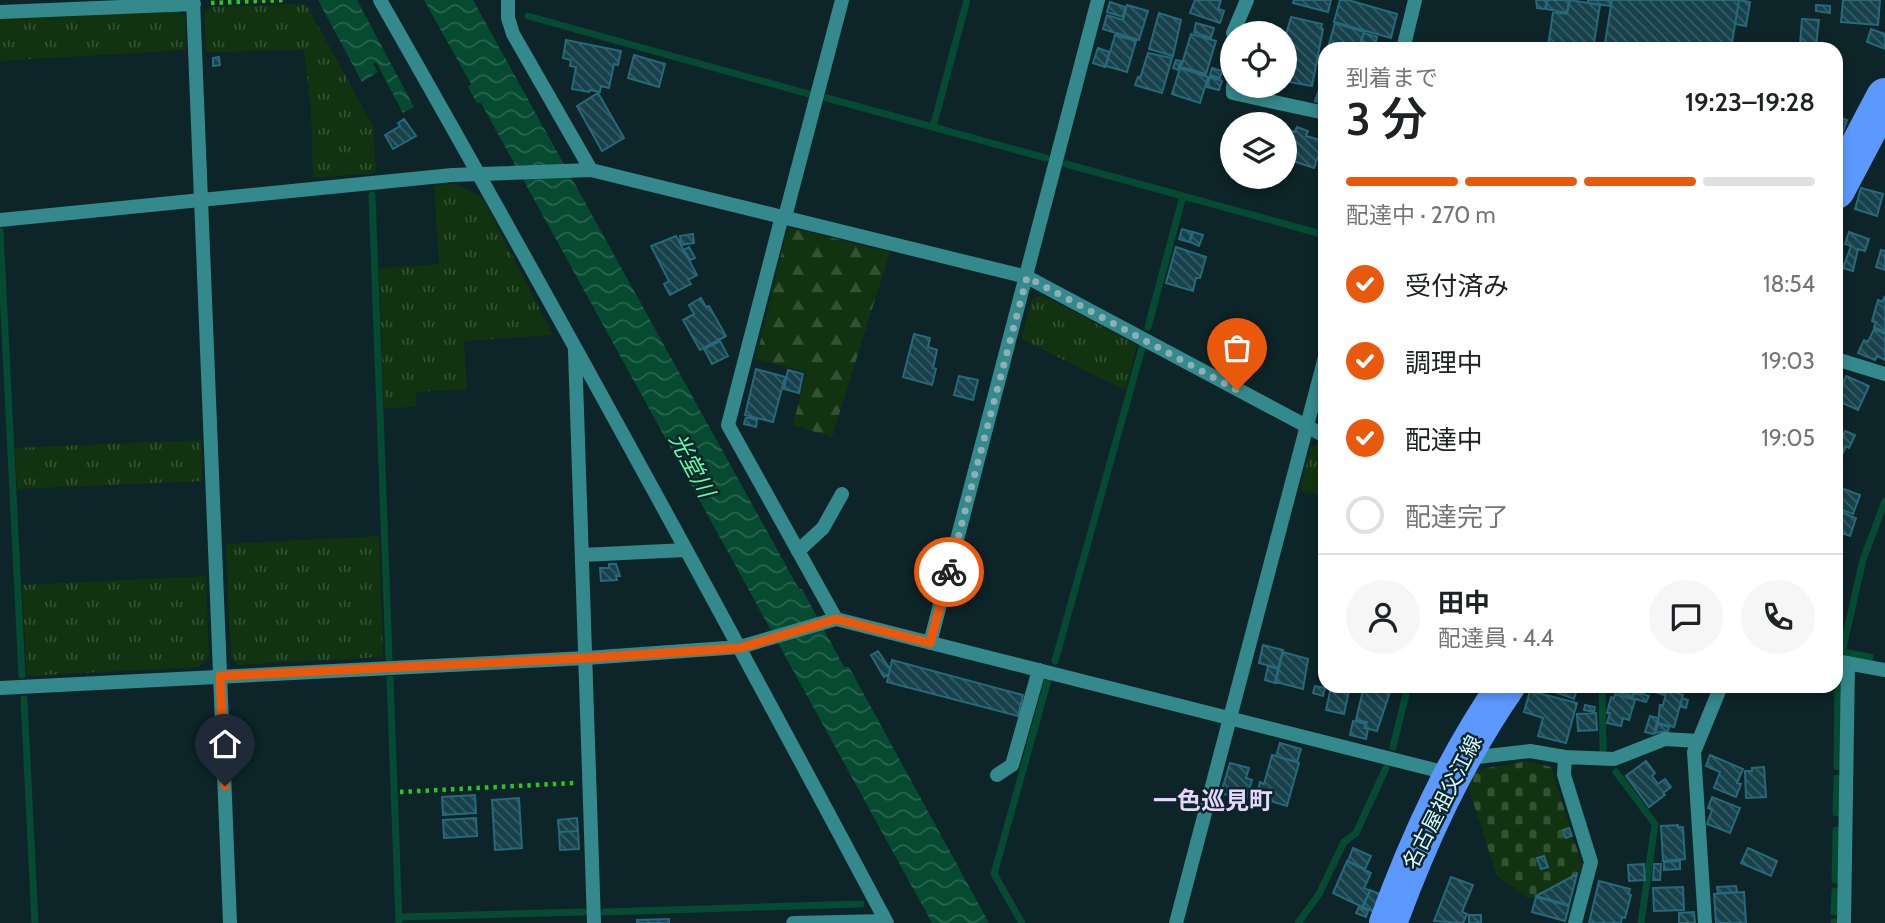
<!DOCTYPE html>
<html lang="ja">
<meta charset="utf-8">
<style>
body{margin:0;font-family:Cabin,"Noto Sans JP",sans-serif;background:#f6f6f6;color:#202124;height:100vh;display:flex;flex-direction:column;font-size:26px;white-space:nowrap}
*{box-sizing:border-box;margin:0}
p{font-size:23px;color:#757577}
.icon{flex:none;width:38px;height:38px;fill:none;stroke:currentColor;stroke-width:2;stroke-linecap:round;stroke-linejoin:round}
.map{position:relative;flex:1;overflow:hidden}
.details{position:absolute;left:1318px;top:42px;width:525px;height:651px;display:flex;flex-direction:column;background:#fff;border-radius:21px;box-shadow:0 4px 10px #0003}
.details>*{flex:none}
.buttons{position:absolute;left:1220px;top:21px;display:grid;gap:14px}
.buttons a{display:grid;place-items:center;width:77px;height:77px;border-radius:50%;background:#fff;box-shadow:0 4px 10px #0003;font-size:35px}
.pin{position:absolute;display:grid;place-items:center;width:60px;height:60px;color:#fff;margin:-72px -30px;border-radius:50% 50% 50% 0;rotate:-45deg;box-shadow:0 0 7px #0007}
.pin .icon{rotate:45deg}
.courier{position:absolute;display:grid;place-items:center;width:70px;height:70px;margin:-35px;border:5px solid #ea580c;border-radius:50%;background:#fff;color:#222;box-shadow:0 2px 9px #0007}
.headline em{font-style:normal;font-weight:600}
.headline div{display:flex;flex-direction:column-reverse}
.headline{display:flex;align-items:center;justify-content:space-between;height:119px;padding:0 28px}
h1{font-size:46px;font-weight:600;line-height:52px}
.bar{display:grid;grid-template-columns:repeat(4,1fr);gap:10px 7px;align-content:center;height:84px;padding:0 28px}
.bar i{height:9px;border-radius:5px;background:#e0e0e0}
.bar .selected{background:#ea580c}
.bar p{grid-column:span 4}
.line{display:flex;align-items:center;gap:18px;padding:0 28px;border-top:2px solid #e0e0e0}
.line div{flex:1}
.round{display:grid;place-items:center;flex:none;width:74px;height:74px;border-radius:37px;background:#f6f6f6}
ol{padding:0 28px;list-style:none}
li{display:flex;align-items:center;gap:21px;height:77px}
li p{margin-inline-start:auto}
li .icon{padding:7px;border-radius:50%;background:#ea580c;color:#fff;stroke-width:4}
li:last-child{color:#757577}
li i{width:38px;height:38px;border:4px solid #e0e0e0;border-radius:50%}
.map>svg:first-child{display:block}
.grass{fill:url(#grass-tufts)}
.forest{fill:url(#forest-firs)}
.cemetery{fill:url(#cemetery-stones)}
.water{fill:url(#water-waves)}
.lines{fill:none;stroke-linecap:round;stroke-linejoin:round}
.stream{stroke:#054a31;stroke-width:7}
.building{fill:url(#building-back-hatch);stroke:#27697a;stroke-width:2}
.path{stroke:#2cc522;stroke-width:4.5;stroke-dasharray:3.5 5;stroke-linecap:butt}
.service{stroke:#33898c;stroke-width:14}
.minor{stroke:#33898c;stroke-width:14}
.primary{stroke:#5b98ff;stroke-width:38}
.done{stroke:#8eafb4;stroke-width:7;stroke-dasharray:0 12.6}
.route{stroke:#ea580c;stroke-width:9}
.labels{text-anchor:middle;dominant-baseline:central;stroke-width:5;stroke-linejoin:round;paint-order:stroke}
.street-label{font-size:21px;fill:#d4faff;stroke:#0d2428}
.water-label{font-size:23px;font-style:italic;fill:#62ffab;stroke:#0d2428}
.quarter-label{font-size:24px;font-weight:bold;fill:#e5d6ff;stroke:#0d2428}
</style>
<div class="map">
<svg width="1885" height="923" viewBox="0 0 1885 923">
<defs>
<pattern id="grass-tufts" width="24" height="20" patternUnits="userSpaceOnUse" patternTransform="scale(1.75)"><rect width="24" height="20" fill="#11330f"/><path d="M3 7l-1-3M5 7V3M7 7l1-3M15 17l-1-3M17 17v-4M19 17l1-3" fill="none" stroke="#335133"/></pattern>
<pattern id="forest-firs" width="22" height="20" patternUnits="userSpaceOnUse" patternTransform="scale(1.75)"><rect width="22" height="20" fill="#11330f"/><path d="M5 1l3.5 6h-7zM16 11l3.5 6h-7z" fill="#335133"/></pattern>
<pattern id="cemetery-stones" width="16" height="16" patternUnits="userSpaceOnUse" patternTransform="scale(1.75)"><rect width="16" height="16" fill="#11330f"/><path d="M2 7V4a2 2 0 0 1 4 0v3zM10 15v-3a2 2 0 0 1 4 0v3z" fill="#335133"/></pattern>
<pattern id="water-waves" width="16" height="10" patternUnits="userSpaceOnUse" patternTransform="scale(1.75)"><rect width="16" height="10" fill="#054a31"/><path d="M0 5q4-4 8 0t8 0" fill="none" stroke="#296550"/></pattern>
<pattern id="building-back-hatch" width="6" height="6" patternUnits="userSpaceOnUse" patternTransform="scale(1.75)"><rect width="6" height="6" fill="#17414b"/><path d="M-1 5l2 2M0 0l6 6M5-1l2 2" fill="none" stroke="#385d66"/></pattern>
</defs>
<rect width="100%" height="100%" fill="#0d2428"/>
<path class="grass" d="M306,4L373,126L376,173L313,178L311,112L304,50L206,52L204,14L211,7Z
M176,8L185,17L186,50L0,61V17Z
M456,184L483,198L553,335L464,341L467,389L416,392V407L384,408L379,268L439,264L434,186Z
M1042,295L1137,345L1125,390L1021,339L1032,299Z
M201,440L202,481L17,489L15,448Z
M1318,444L1325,448V496L1300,491L1311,447Z
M379,536L383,657L238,665L231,658L226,544Z
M206,576L209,656L199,667L27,676L22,585Z"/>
<path class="forest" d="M792,228L890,252L832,437L793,425L806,372L756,359L787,231Z"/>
<path class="cemetery" d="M1528,761L1551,767L1582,865L1580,872L1529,899L1497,876L1466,780L1470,771Z"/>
<path class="water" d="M318,0H357L414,107L403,113L376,62L373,64L378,72L362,82Z
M424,0H473L799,589H802L844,667H849L989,923H932L481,103H477L468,87L471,84Z"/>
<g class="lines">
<path class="stream" d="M528,16L809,94
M827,98L1046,158
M933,127L967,0
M1066,164L1325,235
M372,195L389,658
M0,231L22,675
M1148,327L1183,196
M1870,657L1842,652L1863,560L1885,501
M1055,661L1142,348
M390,679L399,923
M1602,686L1603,749
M24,699L35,923
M1393,747L1408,686
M1837,767L1838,682
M1616,772L1655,824L1641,923
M1836,813L1837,778
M1835,880L1836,830
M604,912L861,904
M1834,912L1835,891
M399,917L584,912
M1022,923L994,874L1048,680
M1298,923L1319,894L1344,842L1356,833L1386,768
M1834,923V922"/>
</g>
<path class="building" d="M1195,0H1221L1218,9L1224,11L1220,23L1190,13Z
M1294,0H1331L1328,12L1293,3Z
M1340,0H1348L1397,14L1391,38L1334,22Z
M1536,0H1547L1545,9L1537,8Z
M1548,0H1569L1567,13L1546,9Z
M1570,0L1600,5L1593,49L1548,47L1553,12L1567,14Z
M1588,0H1611L1610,6L1588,3Z
M1612,0H1739L1731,49H1604Z
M1739,0L1750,2L1746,26L1735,24Z
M1843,0H1880L1878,25L1841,22Z
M1110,2L1125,7L1123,17L1107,12Z
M1127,5L1148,11L1139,40L1103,29L1107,15L1123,20Z
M1816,5L1830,6V13L1816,11Z
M1159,13L1181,20L1173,56L1149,49Z
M1291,17L1322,24L1321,28L1323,29L1312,86L1284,81V42Z
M1802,19L1819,20L1816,46L1800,44Z
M1196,23L1214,28L1211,38L1194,32Z
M1335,23L1364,32L1358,49L1328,47Z
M1871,29L1885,34V49L1867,42Z
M1364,33L1377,37L1374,49L1360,45Z
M1191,34L1216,41L1206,74L1181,67Z
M1115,35L1136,41L1127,72L1106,66Z
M566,40L621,51L618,65L614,64L609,88L601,86L600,92L590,90L589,92L572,89L576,67L570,66L571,60L563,58Z
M1098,48L1109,52L1105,67L1093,63Z
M1148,53L1172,58L1162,93L1135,85L1138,77L1140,78Z
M634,55L665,64L659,87L628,78Z
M219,57L220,65L213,66V58Z
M1176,60L1181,61L1178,70L1173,68Z
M1180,68L1208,77L1200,103L1172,94Z
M1212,68L1222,71L1220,78L1210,75Z
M1210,77L1222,81L1219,90L1207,87Z
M1323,79H1325V105L1315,101Z
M598,93L624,138L602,151L577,106Z
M1836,116L1847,120L1840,139L1836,137Z
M404,119L416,136L393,149L385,135L400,126L398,123Z
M1297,127L1308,131L1306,136L1320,140V151L1314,168L1284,158L1292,131L1295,132Z
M1861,188L1883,194L1877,216L1855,209Z
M1182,229L1192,232L1189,242L1179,239Z
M1193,232L1203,235L1199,246L1190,242Z
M1849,232L1869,239L1865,251L1858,249L1853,271L1843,268L1851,246L1845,244Z
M693,234L694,243L681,245L680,236Z
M676,236L697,275L688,280L691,284L670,295L664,284L669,281L651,246Z
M689,247L695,258L690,260L684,250Z
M1176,247L1206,257L1200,278H1196L1193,291L1166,283Z
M1881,250L1885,251V270L1876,267Z
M1885,296V332L1874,327L1876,323L1872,321L1878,300L1882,302Z
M701,298L706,307L709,306L726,336L700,350L683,320L694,314L689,305Z
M1874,329L1885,334V360L1877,356L1875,360L1858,353L1864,340L1868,342Z
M914,334L930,338L928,347L937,350L933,368L936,369L932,385L903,377Z
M720,341L728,356L712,364L704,349Z
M756,369L785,377L773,422L745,415Z
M788,370L803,374L799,393L784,389Z
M959,376L978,380L973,400L954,395Z
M1846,376L1869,386L1858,410L1836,400Z
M746,417L757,420L756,427L744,424Z
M1845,431L1855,435L1849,448L1846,446L1842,455L1836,453Z
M1836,486L1860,495L1853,514L1836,508Z
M1836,510L1856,518L1850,536L1836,531Z
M609,564H616L620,576H616L617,580L601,581L600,568H609Z
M1263,645L1283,650L1278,668L1259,663Z
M878,651L890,669L889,674L884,677L871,655Z
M1283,652L1308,659L1303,689L1276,682Z
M892,660L1023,695L1018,716L887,682Z
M1268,666L1278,669L1275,683L1265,680Z
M1315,686L1325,688L1323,696L1313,693Z
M1364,686H1392L1377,731L1365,728L1367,722L1356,720Z
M1539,686H1578L1574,699Z
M1609,686H1635L1632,697L1608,689Z
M1653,686L1666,688L1664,695L1652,691Z
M1331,687L1349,691L1344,714L1326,710Z
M1667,690L1683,695L1674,727L1658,723L1660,705H1663Z
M1530,691L1577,703L1566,743L1538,736L1543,718L1524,712Z
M1637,692L1649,696L1646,702L1632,698L1634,694H1637Z
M1615,694L1635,700L1629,720L1623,718L1621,726L1607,723L1610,713H1607L1611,697L1614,698Z
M1682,698L1688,700L1686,708L1680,706Z
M1585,705L1595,707L1594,712L1584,710Z
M1596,713L1597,730L1578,731L1577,714Z
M1650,716L1658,718L1654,734L1645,732Z
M1353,721L1366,724L1364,728L1368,729L1366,739L1350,735Z
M1658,724L1669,727L1668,731L1655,733Z
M1280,743L1301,749L1297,762L1276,756Z
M1272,755L1299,763L1287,806L1260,798L1261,795L1257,794L1260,782L1264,784Z
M1710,755L1743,769L1737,783L1741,784L1736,797L1714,788L1720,772L1706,766Z
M1646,761L1655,773L1652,776L1658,784L1665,779L1671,787L1663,793L1665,795L1649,807L1626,776Z
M1230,763L1249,768L1246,778L1252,780L1246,801L1221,793Z
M1764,767L1766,797L1746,798L1745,771H1752V768Z
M475,795L476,813L443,815L442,797Z
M1712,797L1740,808L1730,833L1707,824L1712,810L1708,808Z
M519,798L522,848L495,850L492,800Z
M476,818L477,836L444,838L443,820Z
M577,818L578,831L559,832L558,820Z
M1678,825V827H1683L1685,859L1663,861L1661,826Z
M1569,828L1572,836L1566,838L1563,830Z
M578,831L579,849L560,850L559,832Z
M1353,848L1371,856L1365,869L1348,861Z
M1748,848L1777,861L1771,876L1741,863Z
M1544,856L1548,867L1541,869L1537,858Z
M1347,861L1371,873L1364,888L1370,891L1362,907L1333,893Z
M1680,861V869L1664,870V862Z
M1644,864L1645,880L1629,881L1628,865Z
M1654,864H1661L1660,880H1653Z
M1577,874L1569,905L1536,896Z
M1451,877L1473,885L1462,912L1467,914L1463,923L1434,921Z
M1599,881L1630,889L1628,894L1631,895L1625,918L1622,917L1621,923H1589Z
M1736,886L1737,892L1718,893L1717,887Z
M1683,887L1684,910L1654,911L1653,888Z
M1370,890L1382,895L1374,912L1363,907Z
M1744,892L1746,923H1716L1714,894Z
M1536,897L1569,906L1565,921L1532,912Z
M1359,907L1368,911L1366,917L1356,913Z
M1694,912L1695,923H1679V913Z
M1469,915H1481V923H1469Z
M669,919V923H637V920Z"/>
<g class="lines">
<path class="path" d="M211,3L283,0
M400,792L574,783"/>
<path class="service" d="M798,551L823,528L842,494
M582,555L686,550
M997,775L1012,765L1039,670"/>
<path class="minor" d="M193,0L230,923
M380,0C554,305 722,613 887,923
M508,0V18L513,34L591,170
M0,12L194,4
M1233,33L1247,0
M1403,49L1415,0
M1233,86V93L1325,113
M782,216L728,425L836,619
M785,217L842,0
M0,220L452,175L591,170L1027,277L1325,436
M575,351L594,923
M1836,359L1885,374
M930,643L1098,0
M1836,661L1885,670
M0,688L586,658L740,647L836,619L1451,774
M1565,757L1564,775L1591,862L1575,923
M1469,758L1530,751L1565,757L1614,759L1665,739L1698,741
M793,923L886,921
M1176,923L1325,357
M1705,923L1694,752L1721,686
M1844,923L1848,663"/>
<path class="primary" d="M1836,190L1885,97
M1388,923C1419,839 1455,760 1506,686"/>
</g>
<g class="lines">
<path class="done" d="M949,572L1027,277L1237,390"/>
<path class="route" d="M225,786L220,676L586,658L740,648L836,619L930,643L949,572"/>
</g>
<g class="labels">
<g class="street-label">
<text transform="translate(1442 802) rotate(-63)">名古屋祖父江線</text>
</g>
<g class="water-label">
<text transform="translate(692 465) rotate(62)">光堂川</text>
</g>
<g class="quarter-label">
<text x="1213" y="800">一色巡見町</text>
</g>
</g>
</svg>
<div class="buttons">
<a><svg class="icon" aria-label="locate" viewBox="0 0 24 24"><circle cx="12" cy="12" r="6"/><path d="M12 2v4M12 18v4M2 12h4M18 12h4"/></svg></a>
<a><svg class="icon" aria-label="layers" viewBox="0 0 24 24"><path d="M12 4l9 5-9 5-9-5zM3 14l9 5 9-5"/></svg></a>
</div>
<div class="pin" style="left:1237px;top:390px;background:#ea580c"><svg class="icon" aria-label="bag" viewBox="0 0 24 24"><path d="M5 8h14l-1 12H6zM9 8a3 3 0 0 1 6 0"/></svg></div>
<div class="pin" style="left:225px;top:786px;background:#1f2937"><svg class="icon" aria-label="home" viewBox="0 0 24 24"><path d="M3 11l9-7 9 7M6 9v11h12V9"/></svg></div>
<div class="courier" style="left:949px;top:572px"><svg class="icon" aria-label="bike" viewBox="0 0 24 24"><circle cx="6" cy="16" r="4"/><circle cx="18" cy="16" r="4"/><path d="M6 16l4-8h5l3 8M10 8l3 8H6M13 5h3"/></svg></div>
<section class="details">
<div class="headline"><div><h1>3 分</h1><p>到着まで</p></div><em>19:23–19:28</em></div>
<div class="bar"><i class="selected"></i><i class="selected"></i><i class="selected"></i><i></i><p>配達中 · 270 m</p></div>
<ol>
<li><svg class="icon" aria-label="check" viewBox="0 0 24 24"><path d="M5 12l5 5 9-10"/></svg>受付済み<p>18:54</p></li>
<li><svg class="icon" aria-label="check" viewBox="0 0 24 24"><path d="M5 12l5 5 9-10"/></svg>調理中<p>19:03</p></li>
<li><svg class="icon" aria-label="check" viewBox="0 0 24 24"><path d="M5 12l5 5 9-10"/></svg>配達中<p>19:05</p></li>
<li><i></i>配達完了</li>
</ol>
<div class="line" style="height:126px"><a class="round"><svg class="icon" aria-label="person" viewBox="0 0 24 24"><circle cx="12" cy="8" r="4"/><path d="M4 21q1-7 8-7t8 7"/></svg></a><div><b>田中</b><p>配達員 · 4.4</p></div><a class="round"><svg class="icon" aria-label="chat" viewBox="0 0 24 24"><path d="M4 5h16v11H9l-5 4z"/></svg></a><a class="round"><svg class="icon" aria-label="phone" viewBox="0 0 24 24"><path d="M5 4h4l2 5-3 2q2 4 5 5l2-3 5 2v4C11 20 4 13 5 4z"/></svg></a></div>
</section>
</div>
